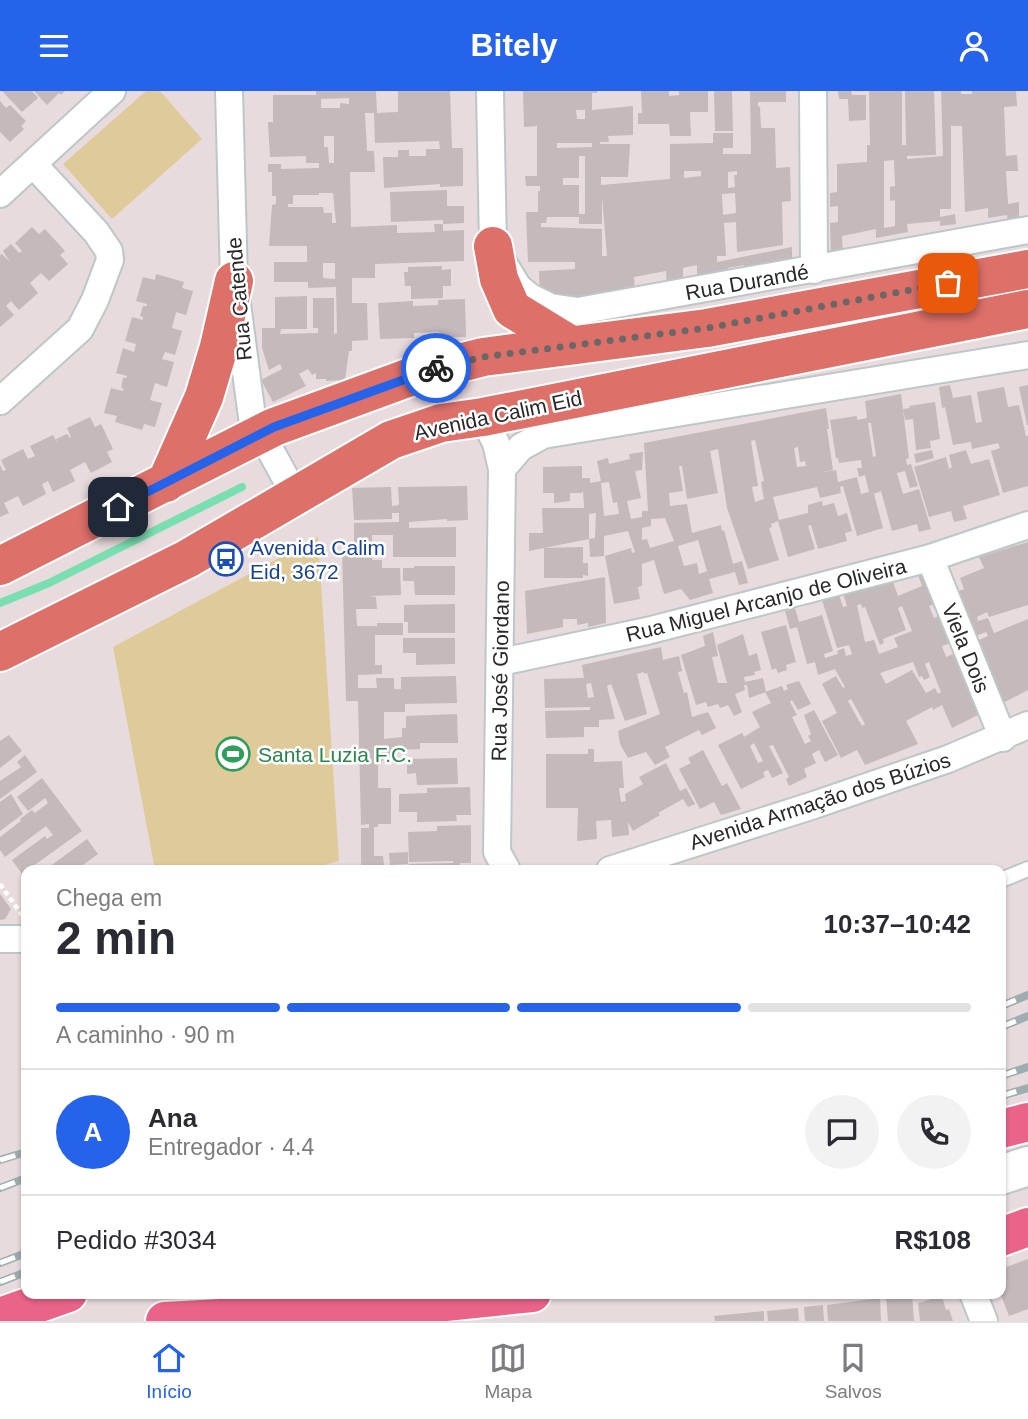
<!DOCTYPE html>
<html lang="pt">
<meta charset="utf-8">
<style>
body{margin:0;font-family:Arial,sans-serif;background:#f2f2f3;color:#2b2b33;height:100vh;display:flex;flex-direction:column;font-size:26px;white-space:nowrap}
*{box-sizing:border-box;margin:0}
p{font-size:23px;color:#7c7c81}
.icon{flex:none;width:38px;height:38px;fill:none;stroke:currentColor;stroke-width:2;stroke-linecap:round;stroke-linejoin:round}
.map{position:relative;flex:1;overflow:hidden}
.panel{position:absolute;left:21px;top:774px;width:985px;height:434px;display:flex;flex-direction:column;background:#fff;border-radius:14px;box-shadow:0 2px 5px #0004}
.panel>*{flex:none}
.pin{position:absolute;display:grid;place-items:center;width:60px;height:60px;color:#fff;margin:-30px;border-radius:14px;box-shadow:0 4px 10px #0006}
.courier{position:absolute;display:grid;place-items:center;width:70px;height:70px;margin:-35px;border:5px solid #2563eb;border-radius:50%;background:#fff;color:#222;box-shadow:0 2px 9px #0007}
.summary em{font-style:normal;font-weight:700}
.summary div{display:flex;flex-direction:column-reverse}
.summary{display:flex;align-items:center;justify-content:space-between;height:119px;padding:0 35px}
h1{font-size:46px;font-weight:700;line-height:52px}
.bar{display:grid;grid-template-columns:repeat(4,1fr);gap:10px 7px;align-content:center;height:84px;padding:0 35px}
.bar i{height:9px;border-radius:5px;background:#e1e1e2}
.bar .current{background:#2563eb}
.bar p{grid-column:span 4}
.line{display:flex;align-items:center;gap:18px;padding:0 35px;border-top:2px solid #e1e1e2}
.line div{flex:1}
.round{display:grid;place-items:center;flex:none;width:74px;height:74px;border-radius:37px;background:#f2f2f3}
header{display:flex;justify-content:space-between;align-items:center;height:91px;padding:0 35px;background:#2563eb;color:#fff;font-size:32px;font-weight:700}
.menu{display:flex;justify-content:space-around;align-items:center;height:98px;border-top:2px solid #e1e1e2;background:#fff;font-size:19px;color:#7c7c81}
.menu a{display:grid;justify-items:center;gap:4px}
.menu .current{color:#2563eb}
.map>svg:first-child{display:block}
.pitch{fill:#dfcb9a}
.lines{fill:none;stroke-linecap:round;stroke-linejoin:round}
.stream{stroke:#79dfb1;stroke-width:8}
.building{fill:#c4b9bb;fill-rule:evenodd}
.lane-casing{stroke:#bcc7c9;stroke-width:18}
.street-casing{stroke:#bcc7c9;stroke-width:30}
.secondary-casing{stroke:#bcc7c9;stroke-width:42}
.primary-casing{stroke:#fff;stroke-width:42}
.highway-casing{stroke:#fff;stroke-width:42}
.path{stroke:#fff;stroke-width:4.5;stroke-dasharray:5 3.5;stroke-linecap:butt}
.lane{stroke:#fff;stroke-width:14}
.street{stroke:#fff;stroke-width:26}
.secondary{stroke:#fff;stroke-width:38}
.primary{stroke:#de706a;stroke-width:38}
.highway{stroke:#ea648a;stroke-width:38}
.rail-casing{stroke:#9eadb0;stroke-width:8}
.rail{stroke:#fff;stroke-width:5;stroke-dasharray:16;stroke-linecap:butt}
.done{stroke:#6b6767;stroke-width:7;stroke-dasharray:0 12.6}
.route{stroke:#2563eb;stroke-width:9}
.labels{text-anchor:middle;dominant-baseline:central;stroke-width:5;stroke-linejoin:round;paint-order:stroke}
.street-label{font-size:21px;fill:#282828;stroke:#fff}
.transit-label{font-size:21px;fill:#164399;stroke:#fff;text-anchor:start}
.leisure-label{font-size:21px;fill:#27864d;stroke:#fff;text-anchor:start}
</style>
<header><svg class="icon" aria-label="menu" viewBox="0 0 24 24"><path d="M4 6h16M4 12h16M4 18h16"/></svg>Bitely<svg class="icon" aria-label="person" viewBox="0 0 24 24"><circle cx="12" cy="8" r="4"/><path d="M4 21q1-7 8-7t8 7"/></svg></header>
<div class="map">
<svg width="1028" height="1230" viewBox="0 0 1028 1230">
<rect width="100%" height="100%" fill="#e8dbdd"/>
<path class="pitch" d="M146,0H160L202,48L112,128L63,73Z
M318,446L339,770L307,779H155L113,556Z"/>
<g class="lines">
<path class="stream" d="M0,512L49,492L242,396"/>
</g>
<path class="building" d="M2,0H32L38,7L22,21Z
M34,0H65L61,4L59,2L47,14Z
M316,0H376L377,22L398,21V0H450L452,57H463V95L440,96V93L384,97L383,66H398V59H409V65H426V58H440L439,50L375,52L374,22H365L367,60H374L375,81H350L351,136L397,134V142L435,141L434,133H443V140L464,139V170L375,173V187H352V212H367L368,249L352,250V260H349L345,289L326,290V288H316V282L312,284L308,278L299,283L306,295L273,311L261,289L282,278L280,273L269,279L262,257V237H275V206L307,205V238H281L280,243L318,242V237H313V207H334V243L337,242L336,196L308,197V191H274V171H307V155H269L272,114L276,113V105H272V81H268V73H281V78L319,77V72H306V65L270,66L268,31H273V4H316ZM349,7V13L340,12V17H321V8ZM324,45H334V72H329L328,56H324ZM319,102H333L336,132H332V122H324L323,116H288V113H293V104H319ZM323,172H335V188L323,187Z
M523,0H597V2H592V19L633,15V44L608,45L609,51H600V53H630L628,86H601V94L670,88V53L713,52V42H733V57H723V63H751L750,0H786V11H758V16L760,15L761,37H775L776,77L790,76L791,110L782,111L783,154L737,161L736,131L724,132L726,165H717V171L792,156V181L744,177V174L728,177L729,188L697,191V174L683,177V197L667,199L666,180L634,186L635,199L604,209L546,207L540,204L539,180L575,178V171H528L526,121H538V100H540V95H526L525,85H537V35L524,36ZM576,19H585V28H577ZM557,52H592V56L557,57ZM579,65H585V123H579V94H563V87H579ZM684,80H701V85L684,87ZM737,80V84H734L735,96L728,97V81ZM735,102L736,122L723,124L722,103ZM602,105L607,165H602V138L541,136V132H546L547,126H579V133H602Z
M641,0H669V5L679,4V0H708V21H690L691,45H670L669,33H638V22H642Z
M714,0H732L733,40H715Z
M838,0H851L852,4H866V29L849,30L848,8H839Z
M869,0H902V54H906L905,0H934L936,64L907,65V68L943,65L941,0H961V3H972V0H1016L1017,15L1004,16L1006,65L1017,64L1018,80H1006L1008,113L1019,111V132L1008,134L1007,124L988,127V117L965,121L962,35H951V118H940V126L955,123L956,133L940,135V130L907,133L908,141L876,147V138L842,145L843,165L831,169L830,132L838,131V115L830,116V102L837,101V73L867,71V54H870ZM894,69L895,95L890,96V110L895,109V135L884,137V70Z
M0,10L6,17L10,14L26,30L21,35L24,38L10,51L0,41Z
M447,99V115H464V132L443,133V129L391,131L390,101Z
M32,136L39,143L45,138L65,160L60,164L68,173L49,190L41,182L30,192L38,202L19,219L11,210L6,215L14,224L0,236V164L2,163L10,171L3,160L11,153L19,162L22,160L15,152Z
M442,175V179L451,178V195H443V207L411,208V195H405L404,181H408V176Z
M156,183L184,191L182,197L193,200L186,224L176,221L172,237L182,240L175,264L165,261L162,268L174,271L167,296L155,292L150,309L162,312L155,336L144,333L142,339L115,331L117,325L104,322L111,297L123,300V297H121L123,287H126L127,285L116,282L123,257L134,261L136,253L125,250L132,226L143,229V226L140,225L143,215H147V213L136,210L143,186L155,189Z
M465,208L466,246H439V241L414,242V247L380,248L378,212L413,210V215L438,214V209Z
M950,294L953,307L971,304L976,332L982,331L977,301L1004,296L1008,316L1019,314L1026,345H1028V395L1003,402L991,360L1000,357L998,352L972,358L971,351L953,354L945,316L942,317L939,296Z
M1028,294V334H1027L1019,296Z
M901,303L909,367L906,368L907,374L911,373L918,395L910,397L905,380L897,382L903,403L919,398L931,438L919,441L917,433L892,440L881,400L874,403L883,437L857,445L843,395L840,396L841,402L820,407L817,396L773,406L779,429L808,422V414L822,410L823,415L834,412L838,425L847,422L852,440L845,442L847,450L818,458L811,434L808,435L815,458L788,466L778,430L771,433L772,436L769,437L779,469L748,478L727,417L718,358L710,360L718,402L687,408L682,375H679L683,400L669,402L670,415L687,413L692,442L721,434L722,440L724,439L733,473L742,470L748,492L739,494L735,481L709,488L713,502L690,509L681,498L664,503L654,469L642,473V495L638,496L640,508L614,513L605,465L631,457L632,462L635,461L628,440L604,445V465L590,466L589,448L595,447L596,422L589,423V448L544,457L583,456V472H588V485L583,484V487H544V457L529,460V442H543L542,417H584L583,399L582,402H570V410L554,412V402H543V376L582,375V387H590V392L601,390L597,370L608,367L609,373L630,368L629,363L643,361L642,379L635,380L641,407L627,410L631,428L642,426V420H648L644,352L826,317L829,338H827L833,379L818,382L836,379L838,391L857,386L861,403L869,401L865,384L859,386L857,377H862L861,369L839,372L838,367H836L830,329L857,325V329L867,327L865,310ZM868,332H871L876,365L873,366ZM755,349L764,390L761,391L764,408L755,411L752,396L758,395L751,350ZM798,356L800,371L805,370L806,375L797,376L794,357ZM609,391L613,412L617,411L619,423L604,425L601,392ZM665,427L674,450L650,457L647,448L642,449V437L651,435V428ZM698,449L707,480L699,483L697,472L684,475L678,455Z
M935,311L940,348L930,350L931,357L916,359L913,328L905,329L903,318L910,317L909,315Z
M90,326L95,336L101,333L113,358L107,361L112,371L91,382L85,371L70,379L75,390L53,401L48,390L42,393L46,403L23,415L18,405L4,412L9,422L0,426V374L3,380L6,379L1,369L23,358L28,368L35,365L30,355L53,344L58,353L56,348L67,343L70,347L71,346L67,337Z
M932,359L934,367L916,372L914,363Z
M966,359L971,373L989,368L1000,404L963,415L967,428L954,431L951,420L929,426L914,376L946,366L949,378L952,376L949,364Z
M467,395L468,429L447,430V428L409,431V437L456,436V466H393V444H372V469H382V477H400L401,504L369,505L376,506L377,518H356L357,535H377V532H403V544H375V574H382V583L358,584V597H377L376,587H394V598H401V586L456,585L457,612L405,613V621H384V648L402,646V637H406V625L457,623L458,652H420V658L393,659V667H384L378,675V697H391V733H378V736H374V765H383L384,774H361V737H369V733L361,734L358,610H346L342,459H354V432L399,431V422H392V428L354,429L352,397L391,396L392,415L399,414L398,396Z
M1028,451V514L989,526L987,521L977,526L978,530L988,527L994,542L1028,528V599L999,614L991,594L995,592L977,550L988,545L986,541L971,547L953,502L964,498L960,487L984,477L979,466Z
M414,475H455V504H415L414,490H403V477H414Z
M929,478L941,511L929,515L934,527L945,522L956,550L942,555L946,566L956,562L986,620L952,637L942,614L933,619L932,616L906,630L918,653L865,674L857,659L841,667L822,630L837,622L822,593L836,585L843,597L845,596L835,578L818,584L815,571L807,573L797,536L790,538L785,520L795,517L799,531L822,524L833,560L824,563L825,567L838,563L837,560L844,557L846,565L852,563L849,554L837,557L822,509L839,504L843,516L847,515L843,502L892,488L898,505L922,495L917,481ZM861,513L862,517L865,516L880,554L884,552L883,548L906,539L898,517L902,515L912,540L894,547L898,556L879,563L874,549L865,551L857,514ZM913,571L919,586L922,585L924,589L930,586L925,573L929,571L941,601L938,603L935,597L926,602L912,579L886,593L880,582ZM851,608L865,633L862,635L848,610Z
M605,486L606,532L588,536V532L577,534V528H563V536L527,543L525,500Z
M455,513V542H408V531H404V514Z
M786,534L796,571L786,574L787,579L778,582L776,577L772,579L761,541Z
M713,541L718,565L712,566L718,592H727L717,554L743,543L749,565L757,562L761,579L754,581L755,584L744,586L745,591L763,587L766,601L749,607L747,594H744L745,599L735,603L742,621L734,625L728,614L720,617L718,613L708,616L706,611L696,614L681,564L705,555L703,545Z
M403,547H455V573L416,574V562H403Z
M661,556L663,569L679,565L682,580L678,581L684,602L687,601L692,626L708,621L716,637L702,644L699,639L665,656L670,666L655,674L646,661L628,667L620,653L618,640L660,623L647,582L644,583V581L637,583L647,623L625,630L611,593L607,595L615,628L599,629V636H584V646L546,647L545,620L590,619V616L545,617L544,588L584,587L582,574ZM591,592L594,606L588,607L586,593Z
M799,590L811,613L798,619L792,609L790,611L797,624L792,626L805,653L811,650L808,645L811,643L804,624L814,619L838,664L825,671L819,659L812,663L816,672L804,678L807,686L789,695L786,688L789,686L773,654L769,655L783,682L772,687L768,679L763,681L765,686L741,698L718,654L742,642L744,646L760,636L752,621L771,612L765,601L782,595L784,600L788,598L786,594ZM754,652L763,670L758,672L750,655Z
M9,644L22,660L0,677V650Z
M588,658H594V671L622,670L624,697H619L621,711L626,710L625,703L643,693L639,686L666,672L680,700L686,697L695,713L688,716L683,708L658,722L660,724L633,740L628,731L629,744L612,746L611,729L596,730L597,748L577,750L578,717H546V663H588Z
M703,659L722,695L727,692L741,718L721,724L714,711L700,718L679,678L691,672L688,667Z
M25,664L37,681L0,708V690L21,676L17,671Z
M457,667L458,693L417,694L416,682L407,683V668Z
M42,687L82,740L22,783L12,769L45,745L47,748L53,744L46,735L5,766L0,759V746L21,730L20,728L32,719L35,722L48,712L45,707L28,720L17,706Z
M470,696L471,724H456L457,730L417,731V721H399V703L427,702V697Z
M11,703L23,723L0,740V711Z
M471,734V772H460L461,779H409V773L453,772V770L409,771L408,741L437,740V735Z
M87,748L98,763L76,779H45Z
M408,761V773L390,774L389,762Z
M0,803L11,818L5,828L0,829Z
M1028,1168V1218L1009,1225L1000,1202L1001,1186L1006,1176Z
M912,1203L914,1230H888L886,1206Z
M942,1205L946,1219L949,1218L953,1230H920L918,1212Z
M880,1207L881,1230H828L827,1214Z
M823,1214L824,1230H805L804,1216Z
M798,1217L799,1230H768L767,1220Z
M764,1220V1230H715L714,1225Z"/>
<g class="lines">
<defs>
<path id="lane" d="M1001,789L1028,778"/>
<path id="street" d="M229,0L234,190L252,326L295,404
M490,0L493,155L518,196L530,206L550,216L578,220L1028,139
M813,0L814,179
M0,103L112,0
M0,310L80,238L95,209L110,169L109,160L96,141L33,73
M483,326L496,352L502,378L497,761L507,779
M502,378L521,356L543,344L1028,264
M930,467L1003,647
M501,571L647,540L930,467L1028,434
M610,779L814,714L948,668L1028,634
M0,848H26
M973,1202L984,1230"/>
<path id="secondary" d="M1001,1084L1028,1075"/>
<path id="primary" d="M493,155L499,188L512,218L571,254
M166,392L204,306L219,256L234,190
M0,475L274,336L421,282L483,266L707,237L1028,178
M0,561L187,468L391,349L441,332L483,326L1028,218"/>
<path id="highway" d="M1001,1038L1028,1031
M1001,1146L1028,1136
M0,1226L68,1202
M165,1230L370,1219L532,1202"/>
</defs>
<use href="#lane" class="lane-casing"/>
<use href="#street" class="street-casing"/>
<use href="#secondary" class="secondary-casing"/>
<use href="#primary" class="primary-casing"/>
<use href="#highway" class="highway-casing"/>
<path class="path" d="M0,793L22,824"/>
<use href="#lane" class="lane"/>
<use href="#street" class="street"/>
<use href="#secondary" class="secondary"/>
<use href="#primary" class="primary"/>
<use href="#highway" class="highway"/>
<defs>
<path id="rail" d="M1001,915L1028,904
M1001,936L1028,925
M1001,985L1028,976
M1001,1005L1028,997
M0,1069L26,1061
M0,1097L26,1087
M0,1172L26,1162
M0,1191L26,1181"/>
</defs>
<use href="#rail" class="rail-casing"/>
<use href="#rail" class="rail"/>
</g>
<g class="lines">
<path class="done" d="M436,277L483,266L707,237L948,192"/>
<path class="route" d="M118,416L274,336L436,277"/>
</g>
<defs>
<symbol id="bus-ring" viewBox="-11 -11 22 22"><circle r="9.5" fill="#fff" stroke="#1a4fb4" stroke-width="1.5"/><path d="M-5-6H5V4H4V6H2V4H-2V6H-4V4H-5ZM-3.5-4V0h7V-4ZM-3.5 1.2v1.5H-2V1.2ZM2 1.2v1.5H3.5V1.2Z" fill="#1a4fb4"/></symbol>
<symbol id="stadium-ring" viewBox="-11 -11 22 22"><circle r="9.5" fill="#fff" stroke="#2e9e5b" stroke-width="1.5"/><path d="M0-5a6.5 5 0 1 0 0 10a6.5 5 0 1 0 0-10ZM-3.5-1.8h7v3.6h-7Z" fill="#2e9e5b"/></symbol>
</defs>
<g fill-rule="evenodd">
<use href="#bus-ring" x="207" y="449" width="38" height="38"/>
<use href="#stadium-ring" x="214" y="644" width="38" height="38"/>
</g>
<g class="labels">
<g class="street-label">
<text transform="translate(747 191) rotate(-10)">Rua Durandé</text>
<text transform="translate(239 208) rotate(-95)">Rua Catende</text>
<text transform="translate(498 324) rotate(-12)">Avenida Calim Eid</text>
<text transform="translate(766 509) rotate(-14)">Rua Miguel Arcanjo de Oliveira</text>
<text transform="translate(966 557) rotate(68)">Viela Dois</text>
<text transform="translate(500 580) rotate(-89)">Rua José Giordano</text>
<text transform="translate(820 710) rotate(-18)">Avenida Armação dos Búzios</text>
</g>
<g class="transit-label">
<text x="250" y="456">Avenida Calim<tspan x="250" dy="24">Eid, 3672</tspan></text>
</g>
<g class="leisure-label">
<text x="258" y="663">Santa Luzia F.C.</text>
</g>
</g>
</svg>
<div class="pin" style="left:948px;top:192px;background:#ea580c"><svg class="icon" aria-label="bag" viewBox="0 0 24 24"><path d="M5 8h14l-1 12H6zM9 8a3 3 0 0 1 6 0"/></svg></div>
<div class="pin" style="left:118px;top:416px;background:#1f2937"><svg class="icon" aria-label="home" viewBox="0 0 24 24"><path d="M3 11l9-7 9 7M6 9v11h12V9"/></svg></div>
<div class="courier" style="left:436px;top:277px"><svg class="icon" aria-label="bike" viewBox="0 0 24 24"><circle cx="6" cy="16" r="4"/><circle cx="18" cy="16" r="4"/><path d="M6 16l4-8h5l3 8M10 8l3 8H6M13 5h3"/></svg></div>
<section class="panel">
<div class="summary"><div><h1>2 min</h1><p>Chega em</p></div><em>10:37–10:42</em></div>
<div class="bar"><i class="current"></i><i class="current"></i><i class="current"></i><i></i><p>A caminho · 90 m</p></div>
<div class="line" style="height:126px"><b class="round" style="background:#2563eb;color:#fff">A</b><div><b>Ana</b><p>Entregador · 4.4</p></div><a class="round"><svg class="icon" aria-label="chat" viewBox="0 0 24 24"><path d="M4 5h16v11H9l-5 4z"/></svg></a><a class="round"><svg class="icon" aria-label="phone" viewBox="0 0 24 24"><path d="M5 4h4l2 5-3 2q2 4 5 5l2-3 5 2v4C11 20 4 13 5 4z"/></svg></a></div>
<div class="line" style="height:91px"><div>Pedido #3034</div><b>R$108</b></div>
</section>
</div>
<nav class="menu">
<a class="current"><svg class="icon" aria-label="home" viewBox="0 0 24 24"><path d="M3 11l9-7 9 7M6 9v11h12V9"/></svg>Início</a>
<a><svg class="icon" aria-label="map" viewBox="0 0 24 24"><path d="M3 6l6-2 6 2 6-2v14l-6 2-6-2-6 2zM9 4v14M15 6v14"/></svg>Mapa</a>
<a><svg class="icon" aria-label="saved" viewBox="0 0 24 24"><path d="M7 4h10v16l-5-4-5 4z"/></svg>Salvos</a>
</nav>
